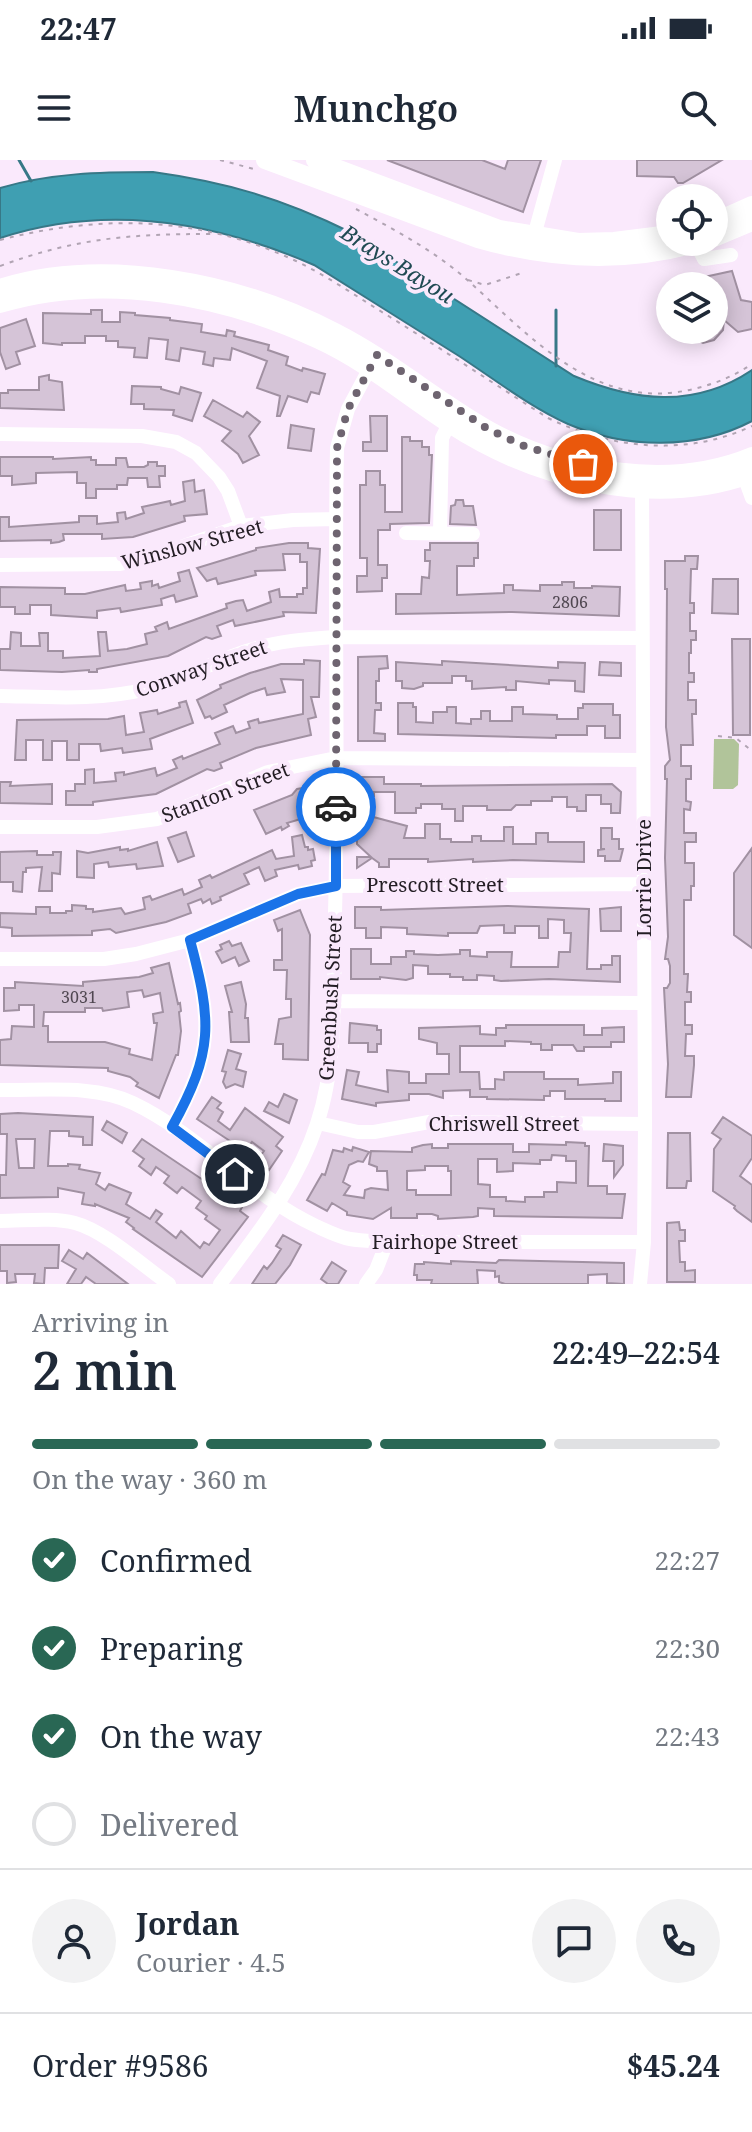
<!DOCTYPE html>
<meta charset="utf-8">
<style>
body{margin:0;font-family:"Noto Serif",serif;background:#f2f2f3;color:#1f2937;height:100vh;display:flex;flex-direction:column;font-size:30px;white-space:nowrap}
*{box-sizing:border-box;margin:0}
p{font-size:26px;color:#747a83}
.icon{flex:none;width:44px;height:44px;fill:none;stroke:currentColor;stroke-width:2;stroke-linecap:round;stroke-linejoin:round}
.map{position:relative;height:1124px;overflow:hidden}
.details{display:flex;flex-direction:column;background:#fff;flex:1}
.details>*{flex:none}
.fabs{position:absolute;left:656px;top:24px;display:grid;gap:16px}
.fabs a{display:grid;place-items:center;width:72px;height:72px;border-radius:50%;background:#fff;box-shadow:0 4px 20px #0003;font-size:40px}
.pin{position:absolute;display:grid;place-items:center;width:68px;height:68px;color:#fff;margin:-34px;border:4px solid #fff;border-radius:50%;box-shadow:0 2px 8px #0007}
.courier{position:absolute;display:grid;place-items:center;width:80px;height:80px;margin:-40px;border:6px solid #1a73e8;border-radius:50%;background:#fff;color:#222;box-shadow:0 2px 10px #0007}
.overview em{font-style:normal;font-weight:600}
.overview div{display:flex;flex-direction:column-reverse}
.overview{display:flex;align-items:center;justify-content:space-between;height:136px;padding:0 32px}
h1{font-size:52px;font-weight:600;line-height:60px}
.bar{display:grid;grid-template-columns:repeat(4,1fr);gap:12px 8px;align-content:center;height:96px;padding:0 32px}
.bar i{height:10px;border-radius:6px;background:#e0e1e3}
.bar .active{background:#296754}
.bar p{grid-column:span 4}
.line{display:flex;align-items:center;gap:20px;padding:0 32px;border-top:2px solid #e0e1e3}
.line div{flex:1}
.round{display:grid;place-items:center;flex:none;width:84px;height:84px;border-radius:42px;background:#f2f2f3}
ol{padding:0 32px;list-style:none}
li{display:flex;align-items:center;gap:24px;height:88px}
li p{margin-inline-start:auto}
li .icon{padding:8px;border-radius:50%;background:#296754;color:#fff;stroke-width:4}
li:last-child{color:#747a83}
li i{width:44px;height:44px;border:4px solid #e0e1e3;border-radius:50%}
.status{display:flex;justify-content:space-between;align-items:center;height:56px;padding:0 40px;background:#fff;direction:ltr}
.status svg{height:22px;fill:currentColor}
header{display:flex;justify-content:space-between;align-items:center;height:104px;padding:0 32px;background:#fff;font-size:36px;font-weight:600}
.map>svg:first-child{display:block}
.green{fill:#b1c49a}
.water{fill:#3f9fb2;stroke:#377887;stroke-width:2}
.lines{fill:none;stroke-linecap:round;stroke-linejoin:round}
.stream{stroke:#377887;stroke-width:3}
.building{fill:#d5c4d7;stroke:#a191a2;stroke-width:2;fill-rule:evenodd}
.path{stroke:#b1a4b3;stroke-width:2;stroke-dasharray:4 6;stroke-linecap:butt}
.minor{stroke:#fff;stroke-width:14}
.major{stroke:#fff;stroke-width:18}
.done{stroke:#6e6470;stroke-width:8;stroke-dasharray:0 14.4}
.route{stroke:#1a73e8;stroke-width:10}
.labels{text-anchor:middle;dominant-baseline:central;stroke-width:8;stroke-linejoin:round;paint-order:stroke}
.number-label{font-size:16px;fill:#504751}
.street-label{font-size:20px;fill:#231d24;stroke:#fae9fc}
.water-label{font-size:22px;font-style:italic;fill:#204a53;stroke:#fae9fc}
</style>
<div class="status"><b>22:47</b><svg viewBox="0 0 49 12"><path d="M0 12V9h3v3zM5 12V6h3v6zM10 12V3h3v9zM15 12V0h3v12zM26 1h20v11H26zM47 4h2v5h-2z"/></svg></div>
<header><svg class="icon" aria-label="menu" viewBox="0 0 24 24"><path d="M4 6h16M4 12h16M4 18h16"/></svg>Munchgo<svg class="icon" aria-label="search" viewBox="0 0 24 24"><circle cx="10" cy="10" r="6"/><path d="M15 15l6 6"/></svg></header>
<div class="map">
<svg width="752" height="1124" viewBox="0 0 752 1124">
<rect width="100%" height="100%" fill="#fae9fc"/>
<path class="green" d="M714,579H734L739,584L738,625L733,629H713Z"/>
<path class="water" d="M153,12C226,22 284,39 350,72L574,216C634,241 694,249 752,210V261C697,290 626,289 568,264C530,247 494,219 459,196C411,166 362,135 314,105C213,61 107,43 0,78V28C50,13 101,12 153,12Z"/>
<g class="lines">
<path class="stream" d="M19,0L31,21
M556,206V150"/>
</g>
<path class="building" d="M387,0H482L505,9L508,0H541L523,52Z
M637,0H722L683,23H678L674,17L637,16Z
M732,111L741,140L752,142V169L738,172L724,160L723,170L714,180L703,183L693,178L689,170H714V126H697L695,119Z
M91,150H102V162H120V152L135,153V155L170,158V160L202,164L201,172L226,176L227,170L235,172L234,176L269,185L268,190L288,197L286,205L302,211L303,208L325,214L319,234L311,232L307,242L288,236L280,256H277L280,236L257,228L267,201L232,188L230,200L214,198L213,206L203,204L205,192L181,188L179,201L166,199L168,180L149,178L147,198L134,197L135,188L118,187V181H106V176H85V183H62V185L43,183V153L91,154Z
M26,159L35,186L16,192L20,204L6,209L0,192V168Z
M49,215V220L62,222L64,250L0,248V233H8V230H39V217Z
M132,226L161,227V229L179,234L181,227L201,233L192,261L173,255L174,250L144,249V244H131Z
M213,240L243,257L247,252L260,262L249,276L259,295L243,303L238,294L222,281L231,271L204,256Z
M370,256H387V291H363V282H371Z
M291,265L314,269L311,291L288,288Z
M402,277H410V281H422V287H429V295H432L429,363L390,364V370H378V405H387V418H382V431L357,432V416H367V398H360V325H366V311H380V325H385V352H402Z
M0,297H53V299L91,297V300H96V305H116V298H126L128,307H144L148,305V302H157V306H165V316H159L160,327H148L147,318H128L127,325H117V329H96V338H86V323H77V312L36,313V323L12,325V316H0Z
M194,320L195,332L204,330L207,354L184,356L185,361L133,377L102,379V374H63L64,380L59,382L51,383V380L0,381V357H9V367L79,362V356H97V364L118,362L117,353L125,352L126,359L144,353L142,347L170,341L171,345L185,341L183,322Z
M456,340H463L464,346H473L476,365L450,364L451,346L455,345Z
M594,350H621V390H594Z
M289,383H308V388L320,389L316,453L283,452L284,456L235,466L233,460L217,466L221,476L212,479L206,477L168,496L97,509V512H89V510L62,512L0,510V489H10L11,472L21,473V486H40L39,473H48V491H63V498L100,496L98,472H106L108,491L127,489L147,484L145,474L157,471L155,467L167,462L169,469L227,448L226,444L236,441L243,440L247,451L271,442L269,432L279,429L280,437H297V434H303V428H307V402H300V394H283L285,410L255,411L256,415L218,424L216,418L207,421L197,408L256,390V388Z
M430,383H478V398H474V406H457V435L504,433V425H513V430L540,431V425H562V422H574V428H592V426L620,427L619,456L512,452L396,454V434H421L422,417L429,418L430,401H425V390H430Z
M685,396H698L697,409H691L690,443H694V453H690V471H696V480H691V493H689V513H694V522H688V540H696V554H692L693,585H681V606H691V619H686V641L691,642L690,650L684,649V673H696V682H685V703H694V726H691V740H684V814H688L687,832H691V842H685V865H692V874H686L685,896H694V905L691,937H666L668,904L664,828H667L670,823V806L668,799H665L668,777L665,698L667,619H665V606L670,600L666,567L667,429H665V401H685Z
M189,410L197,436L176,442L174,435L161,439L162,445L121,452L120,448L97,451V458L51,455V445H30V454H15V447H0V427L65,428V434H85L125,425L126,431L141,429L140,423L152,421V426L158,424L159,428L180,421L178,413Z
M713,419H738V454L712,453Z
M732,479H750V575H733Z
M387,496L388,508L379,509V521H376V543H381V550H375L374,573L385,574V581H358V497Z
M304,500L320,501L319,537H311L316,557L308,559L311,575L256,588L220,603L222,608L214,611L207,609L156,634L93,642V645H66V631H75V624H85V610L94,609V623L116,621L115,613L124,612V615L155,608L157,616L177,608L173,600L182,596L183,599L220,584L215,573L233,566L236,573L250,568L248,562L258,559L259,563L303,554V520L281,519L285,532L267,535L265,528L250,533L224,545L227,552L212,559L210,556L205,558L197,540L221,528L220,525L250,513L281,504H304Z
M442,501L558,508V502L585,503L584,532L575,531V521L549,520V524L516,521V530H506V527L472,529V521H466V516H452V523H423V526L414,529L402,528V521H396V502L442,505Z
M600,502L621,503V516L599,515Z
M186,541L193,563L150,579L152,589L123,593L122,588L101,591L100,584H79V600H67V581H52V600H43V580H26V600H15L17,560L108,559L124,556L126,575L144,572L140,553L157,550L158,554L180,547L179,543Z
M398,543H413V547H416V562L433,563V552H447V547H456V563L471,564V559H481V551H490V561H512V547H523V554L557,555V559H578V548H583V544H613V555H620V578H605V566H587V575H556V578L398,574Z
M356,617H384V624H421V626L612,624L621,632L620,653H611V644H601V635H586V651H577V647H567V637H552V641H531V645H516L511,650H487V646H463V661H455V649H442V644H421V648H416V653H395V632H374V636H369V653L366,655L407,666L404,678H425V664H440V679H451V682H472V676H481V681H504V667H513V684H536V673H548V682H584V702L513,700L473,702V699L428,702V699H389V707H379V703L372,698L357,708V697H371L357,684Z
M0,622H11L10,626L52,624V644L0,643Z
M316,626L318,635L314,636L317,649H315L318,661L306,664L304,658L287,663L289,666L282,670L281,667L266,674L254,650L292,635L297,629Z
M601,668H612V679H619V689H623L620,701H605V696H598V690L605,689H601Z
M186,672L194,696L178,702L168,678Z
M302,675L305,687H308V690L313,689L315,700L311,701L312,706L299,709L298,705L275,710L277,716L265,721L259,707L244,714L249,724L220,737L221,740L212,744L210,739L203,743L201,739L188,744L191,753L166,762L116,773L110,769L92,771V775L12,776V768L0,767V753L36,754V747H50V753H66V751H72V745L86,746V749H93V752L121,748L125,754L145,749L143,738L150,736L152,740L182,729L184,735L202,727L199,720L210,715L212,718L272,690L276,699L294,696L292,677Z
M157,682L163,706L137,709L136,704L109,707L108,702L94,704V718L77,717V691L88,693L120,687V690L128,689V691Z
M752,688V788L734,775V713Z
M37,691V695H53V692H61L60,714L52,713V731H39L42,707L26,708V712H23L22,732L13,731V722H0V692Z
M507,746L589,749L587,809H601V805H612V796H620V822L549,819L501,821L494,820V816L477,815V820H463V817H450V814H428V806L413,805V818L406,820L380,817V819H351V789H371V804H391V797H406V791H414V794L438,795L460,794V790H470V796L487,797V792H512L511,807H558L559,792H570L571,773H564V760L548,759V778H539V766H515V773H504V765L480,766L477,773H448V776L407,774V768L381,767V778H366V768H355V747H381V750Z
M621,747V771H601L600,749Z
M300,750L310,775L308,900L283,899V884H275L279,859L291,857V839H286L287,810H274V800H282V769L278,771L274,760Z
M229,781L232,786L241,783L249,801L239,806L235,797L222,803L216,792L222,789L220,785Z
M169,803L178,844L180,843L181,851L179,852L181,871L178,895H176L159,938L136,926L138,923L130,917L108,911V908L0,905V880L11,879L12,866L34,867V845H19V850L4,851V828H15V822L83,826V822L139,817L153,813L151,808ZM142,830L144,837L160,833L163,852L153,854L154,863H157L152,900L129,894L130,889L105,882H48V866H43L44,852H85V848H102L103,851L129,847L127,832Z
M241,822L246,844L245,858H248L249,882H231L229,852H232L225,826Z
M350,863L377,866V870H381V884H377V892H368V883H349Z
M506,865H584V875H602V868L624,867V882H611V887H584V891H577L573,885H552V890H541V884H531V882L505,881V886H460V912H479L480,929H495V919L504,920V912H544V919H578V925L613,923V912H621V941H605V939H565V931H550V936H544V940L487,939V937H470V930L443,931V938L429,934H409V940L376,943V946L342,939L347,910L359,912L356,925L388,932L387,910L409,912V923H426V914H449V894H437V883L419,879V868L480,866V874L496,875V868H506Z
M228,890L241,894L236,909L246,912L243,927L235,924L226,928L223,922L226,912L222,911Z
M284,934L297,940L289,963L264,951L269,942L278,947Z
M212,937L221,943L217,948L223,952L218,961L230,970L245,948L283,977L276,986L282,991L269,1010L257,1000L264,991L252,982L245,991L197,959Z
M18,953L93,957L92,985H83V977L69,976V971H50L48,1006H68V1004L80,1005L79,1009L100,1013L96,1024L105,1030L109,1024L131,1033L126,1044L150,1059L156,1050L162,1054L156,1062L176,1078L181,1071L200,1088L204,1082L209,1085L220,1070L205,1059L207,1056L196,1048L201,1041L182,1027L177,1033L164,1023L169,1016L156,1007L151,1015L139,1006L144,999L133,991L142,979L218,1030L214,1037L223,1044L228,1037L242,1047L240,1051L248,1057L202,1117L133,1069L134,1068L126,1062L129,1058L95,1044V1046L82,1044L84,1033L58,1028V1037L0,1038V1015H6L7,974H0V954ZM16,979H35L34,1008H19Z
M723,957L752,976V998L740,1016L752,1025V1062L737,1051L734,1048L735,1046L713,1031L714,989L721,979L712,973Z
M107,961L127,973L122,983L102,970Z
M668,973H690L691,1021H687L686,1028H667Z
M566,982L585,983V986H589L588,1026H607V1034H625L622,1058L494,1056V1049L478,1048V1056L473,1057L438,1059V1056L432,1054H417V1058H391V1048L373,1059L347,1055V1052L332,1043L327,1051L307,1040L322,1014L325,1015L333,990L343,992L344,988L352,991L353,987L369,992L363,1002L358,1001L349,1005L343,1022L350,1026L344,1035L364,1038L365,1030L371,1028L388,1030L387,1011H377V1007L369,1004L371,991L412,992V988L423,985L432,984V988H448V984H513V992H529V984L566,985ZM552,995L566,996V1001H576V1023L557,1022V1032H544V1037H525V1042L506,1041V1037H490V1025L478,1024V999H497V1012L513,1011V1003L540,1004V1000H551ZM425,1006H448V1011H451V1035H416V1030H407V1011L425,1010Z
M604,984L623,986V1005L614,1017V1001H603Z
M679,1062L680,1070H685V1081H679L680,1102H685V1111L695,1110V1122H667V1063Z
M283,1075L301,1085L290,1105L275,1124H252L264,1106L267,1109L272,1103L281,1089L276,1086Z
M0,1085H59L58,1108H45L44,1124L34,1123L35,1114H15L16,1122L7,1123V1111H0Z
M69,1090L83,1099L87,1093L128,1124H96L86,1117L81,1124H67L76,1109L62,1101Z
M499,1100L624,1103V1124L607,1123V1114L588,1115V1124H505L499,1122V1116L495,1117V1111L477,1110L478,1124H431L432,1120H417V1115H414L415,1104H424V1102L451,1104V1101L496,1103Z
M332,1102L346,1111L338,1124H328L321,1119Z"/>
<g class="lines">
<path class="path" d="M220,0L254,9
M356,49C393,69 433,90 465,118C526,172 588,245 678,232C704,228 730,219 752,204
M0,80C101,54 200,56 296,101C329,117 359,138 390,157C443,190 496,225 548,258C612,289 686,297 752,266
M0,106C76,78 130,74 211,74
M468,120L485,125L522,113
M718,576L736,578L752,591"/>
<path class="minor" d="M534,76L555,0
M696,84L704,99L731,95
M0,274L142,276L176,282L196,293L219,317L228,331L241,366
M741,308L752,338
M406,373L473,374
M440,373L442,278L449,264
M0,405L120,404L146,399L241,366L293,360L336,359
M0,536C49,537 99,541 147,529C183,520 215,500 250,490C278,481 305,479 335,477L642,478
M0,667H97L157,659L268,612L336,598L642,600
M0,799H104L136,794L190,780L298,734L336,726L643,724
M333,841L643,843
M0,930C42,931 94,924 133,943C200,975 249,1035 316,1066C327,1071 339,1077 350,1079C362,1081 375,1081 387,1082H644
M318,963L358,972H374L429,962L645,964
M172,967C214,890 212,863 190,780
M0,1061C24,1061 51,1057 75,1063C105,1071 143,1106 169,1124
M220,1124C258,1073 297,1025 317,964C339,898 333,823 335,754C339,599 334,443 337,288L348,249L373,202
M366,1124L376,1110L387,1082
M640,1124L644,1082L645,964L642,321"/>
<path class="major" d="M265,0L478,79C551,100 628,104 702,82
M315,0L499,69L578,82L614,81L670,74
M714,62L752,45
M714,78L752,62
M0,128C105,95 239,122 335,172C390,200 436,240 489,270C565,312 670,330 752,296
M0,144C104,113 222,135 319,180C367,202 407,237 451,265C536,320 654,350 752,314"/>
</g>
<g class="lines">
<path class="done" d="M336,647L337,288L348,249L377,195L488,269L524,286L583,304"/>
<path class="route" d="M235,1014L172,967C214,891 212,862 190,780L298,734L336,726V647"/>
</g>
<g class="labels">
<g class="number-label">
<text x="570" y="442">2806</text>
<text x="79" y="837">3031</text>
</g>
<g class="street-label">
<text transform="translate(192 384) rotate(-15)">Winslow Street</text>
<text transform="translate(201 508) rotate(-19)">Conway Street</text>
<text transform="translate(225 632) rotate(-21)">Stanton Street</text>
<text transform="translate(643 718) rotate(-90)">Lorrie Drive</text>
<text x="435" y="724">Prescott Street</text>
<text transform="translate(330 838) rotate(-87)">Greenbush Street</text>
<text x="504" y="963">Chriswell Street</text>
<text x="445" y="1081">Fairhope Street</text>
</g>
<g class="water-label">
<text transform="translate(398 103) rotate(32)">Brays Bayou</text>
</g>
</g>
</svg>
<div class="fabs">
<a><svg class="icon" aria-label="locate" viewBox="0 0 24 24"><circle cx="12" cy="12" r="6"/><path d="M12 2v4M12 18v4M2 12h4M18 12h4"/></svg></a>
<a><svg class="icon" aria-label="layers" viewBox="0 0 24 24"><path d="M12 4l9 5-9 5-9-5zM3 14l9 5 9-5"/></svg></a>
</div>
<div class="pin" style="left:583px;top:304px;background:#ea580c"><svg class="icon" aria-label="bag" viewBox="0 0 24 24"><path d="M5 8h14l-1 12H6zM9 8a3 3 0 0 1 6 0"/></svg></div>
<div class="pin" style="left:235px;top:1014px;background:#1f2937"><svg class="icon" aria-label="home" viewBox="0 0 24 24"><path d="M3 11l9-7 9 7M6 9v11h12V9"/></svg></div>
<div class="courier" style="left:336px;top:647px"><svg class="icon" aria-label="car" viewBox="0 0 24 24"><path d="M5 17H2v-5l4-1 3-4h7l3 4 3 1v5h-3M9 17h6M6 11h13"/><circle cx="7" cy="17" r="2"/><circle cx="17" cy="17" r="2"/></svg></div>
</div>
<section class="details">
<div class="overview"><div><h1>2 min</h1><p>Arriving in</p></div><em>22:49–22:54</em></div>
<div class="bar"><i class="active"></i><i class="active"></i><i class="active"></i><i></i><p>On the way · 360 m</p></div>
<ol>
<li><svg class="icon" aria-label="check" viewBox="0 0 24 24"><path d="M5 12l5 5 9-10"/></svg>Confirmed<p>22:27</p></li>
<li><svg class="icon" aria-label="check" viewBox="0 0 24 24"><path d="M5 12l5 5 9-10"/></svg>Preparing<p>22:30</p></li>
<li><svg class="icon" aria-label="check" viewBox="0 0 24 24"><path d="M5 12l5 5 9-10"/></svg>On the way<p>22:43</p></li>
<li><i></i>Delivered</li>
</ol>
<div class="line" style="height:144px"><a class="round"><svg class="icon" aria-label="person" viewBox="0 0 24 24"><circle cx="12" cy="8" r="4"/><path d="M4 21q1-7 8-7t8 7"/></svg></a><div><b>Jordan</b><p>Courier · 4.5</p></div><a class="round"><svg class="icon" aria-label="chat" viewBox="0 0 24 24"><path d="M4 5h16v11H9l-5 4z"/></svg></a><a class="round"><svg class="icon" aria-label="phone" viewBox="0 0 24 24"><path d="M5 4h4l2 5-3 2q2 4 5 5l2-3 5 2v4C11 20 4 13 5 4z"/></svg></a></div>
<div class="line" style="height:104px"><div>Order #9586</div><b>$45.24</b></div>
</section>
